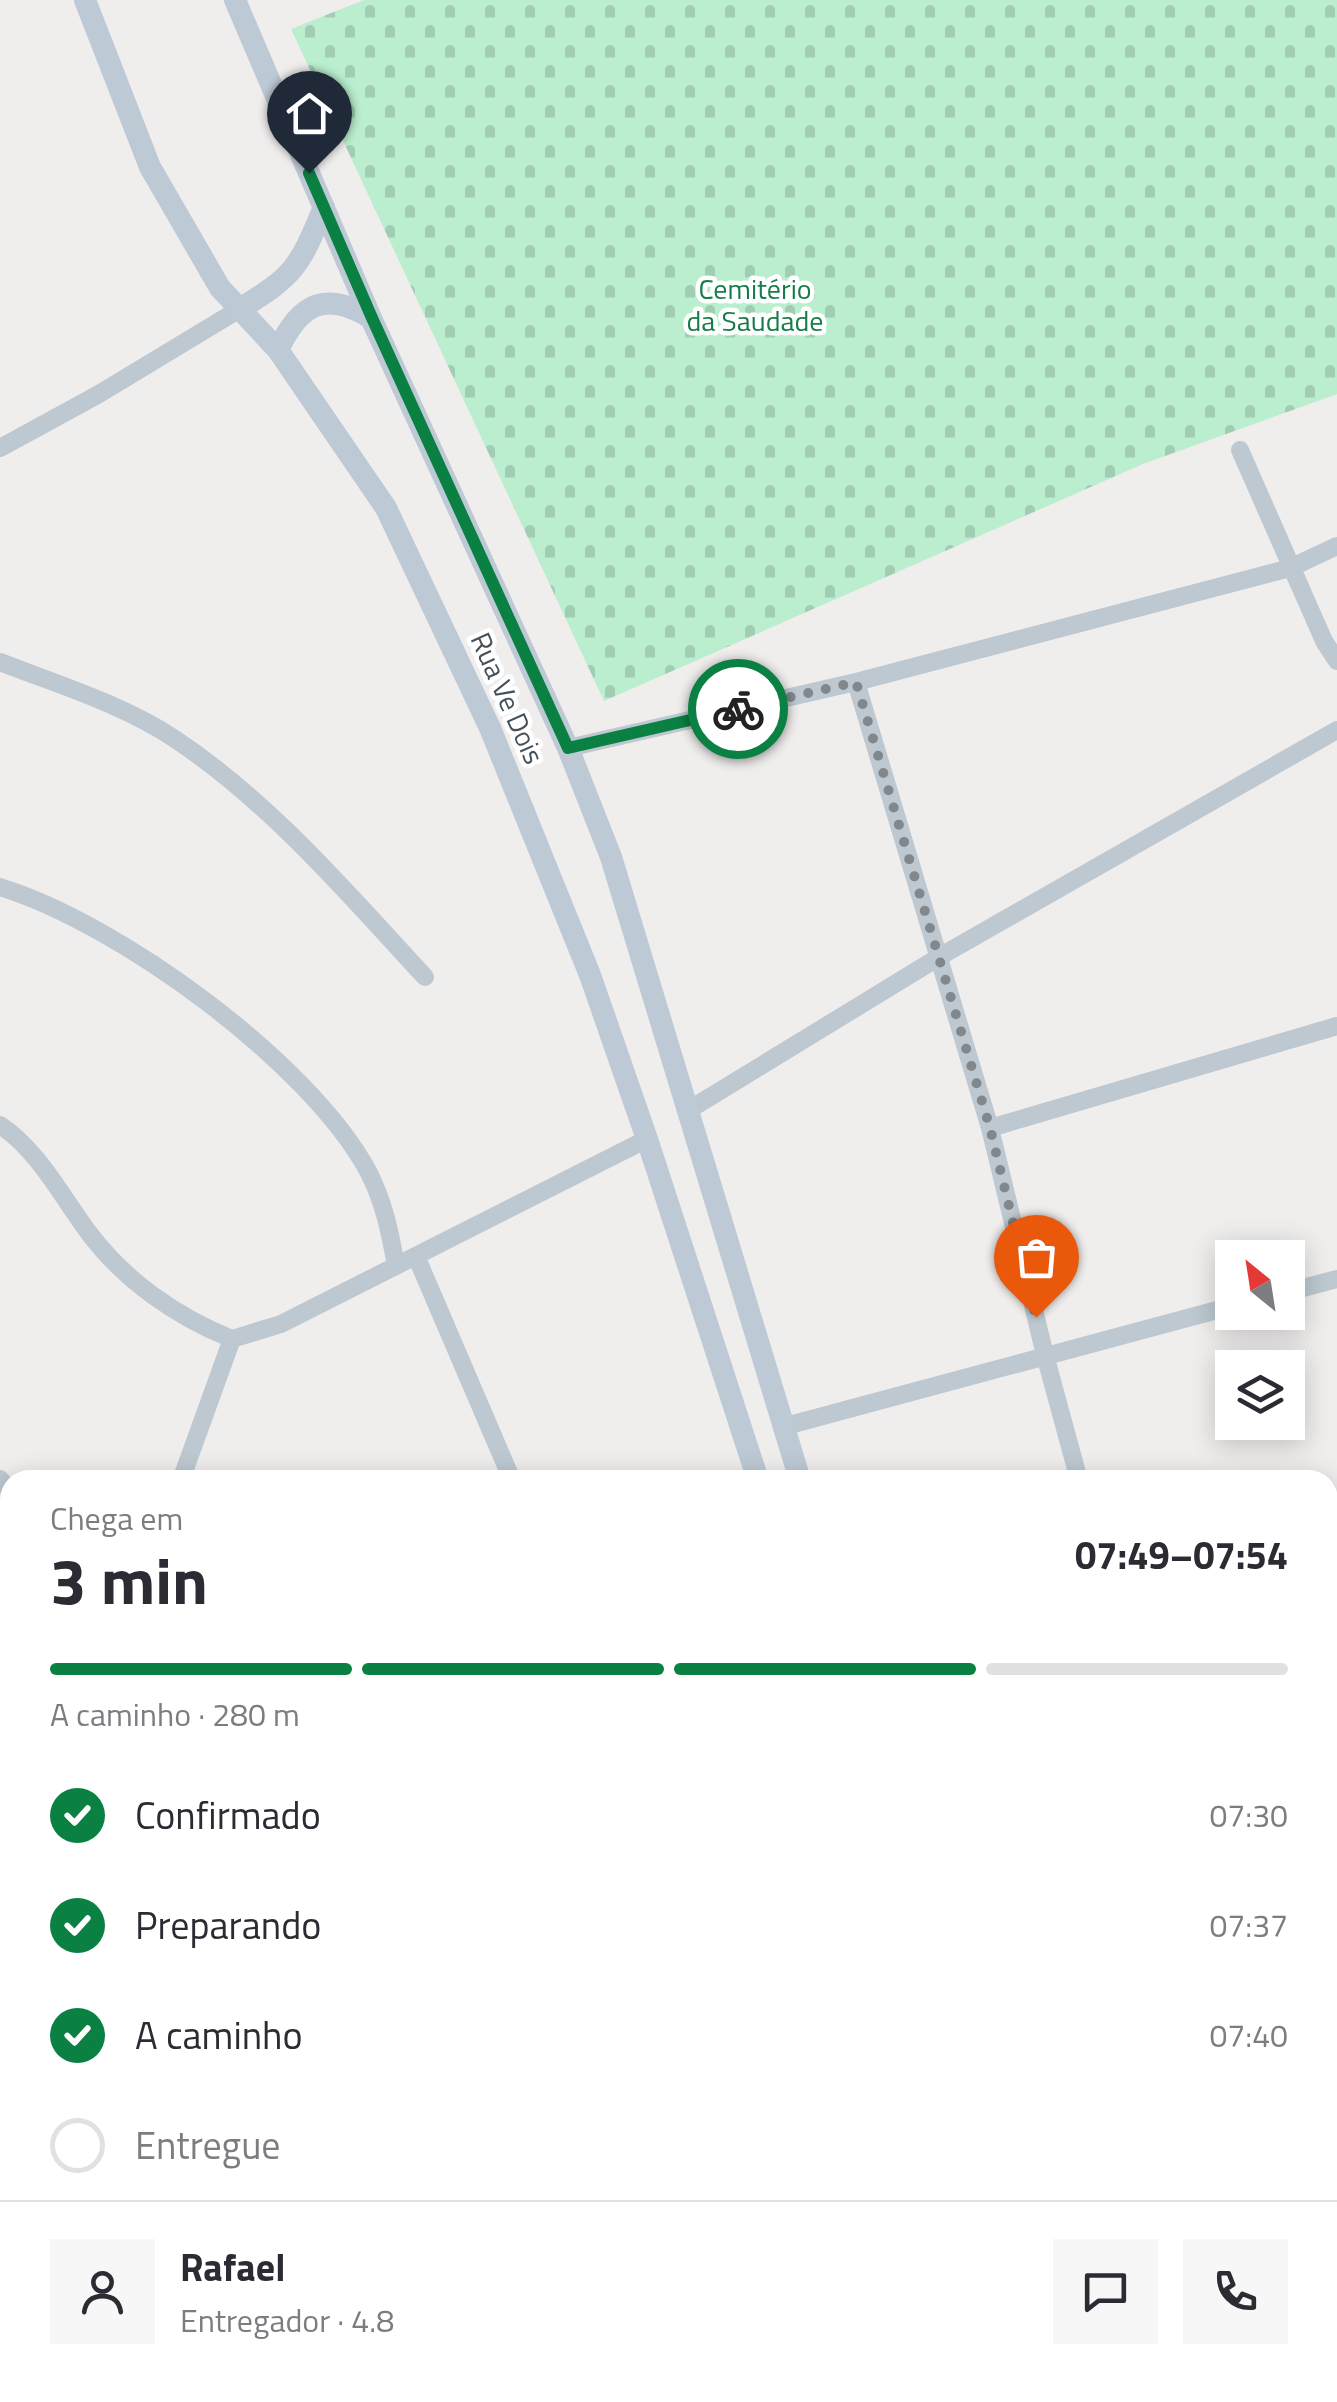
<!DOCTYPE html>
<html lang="pt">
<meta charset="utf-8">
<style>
body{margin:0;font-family:"Titillium Web",sans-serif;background:#f7f7f7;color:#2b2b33;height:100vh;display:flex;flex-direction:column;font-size:38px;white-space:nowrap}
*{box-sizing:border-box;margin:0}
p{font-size:32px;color:#7c7c81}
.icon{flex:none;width:55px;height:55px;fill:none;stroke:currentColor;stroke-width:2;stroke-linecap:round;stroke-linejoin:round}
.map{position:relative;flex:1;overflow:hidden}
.sheet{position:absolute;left:0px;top:1470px;width:1338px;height:932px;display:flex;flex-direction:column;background:#fff;border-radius:30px 30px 0 0;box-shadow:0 5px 25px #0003}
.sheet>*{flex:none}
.needle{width:65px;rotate:330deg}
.fabs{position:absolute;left:1215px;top:1240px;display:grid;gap:20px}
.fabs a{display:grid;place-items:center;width:90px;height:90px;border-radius:0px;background:#fff;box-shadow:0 5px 25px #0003;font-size:50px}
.pin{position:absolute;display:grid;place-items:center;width:85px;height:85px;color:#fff;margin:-102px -42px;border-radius:50% 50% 50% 0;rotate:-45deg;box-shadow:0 0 10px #0007}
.pin .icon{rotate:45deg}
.courier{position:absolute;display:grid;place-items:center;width:100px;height:100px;margin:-50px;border:8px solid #0b8043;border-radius:50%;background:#fff;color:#222;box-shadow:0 2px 12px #0007}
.summary em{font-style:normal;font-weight:700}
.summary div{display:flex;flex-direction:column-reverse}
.summary{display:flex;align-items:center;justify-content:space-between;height:170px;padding:0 50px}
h1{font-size:65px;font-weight:700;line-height:75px}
.bar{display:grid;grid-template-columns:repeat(4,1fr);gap:15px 10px;align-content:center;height:120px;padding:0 50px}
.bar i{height:12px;border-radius:8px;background:#e1e1e2}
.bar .active{background:#0b8043}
.bar p{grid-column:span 4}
.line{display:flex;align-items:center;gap:25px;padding:0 50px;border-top:2px solid #e1e1e2}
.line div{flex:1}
.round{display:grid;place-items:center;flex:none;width:105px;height:105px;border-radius:0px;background:#f7f7f7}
ol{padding:0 50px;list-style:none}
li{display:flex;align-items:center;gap:30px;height:110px}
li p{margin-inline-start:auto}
li .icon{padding:10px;border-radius:50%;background:#0b8043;color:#fff;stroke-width:4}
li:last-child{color:#7c7c81}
li i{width:55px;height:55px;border:5px solid #e1e1e2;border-radius:50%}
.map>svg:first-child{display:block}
.green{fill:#baeece}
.cemetery{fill:url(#cemetery-stones)}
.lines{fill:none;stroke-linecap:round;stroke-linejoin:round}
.street{stroke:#bdc8d0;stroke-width:18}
.secondary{stroke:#bdc9d4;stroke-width:22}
.done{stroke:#81888d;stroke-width:10;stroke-dasharray:0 18}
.route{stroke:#0b8043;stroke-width:12}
.labels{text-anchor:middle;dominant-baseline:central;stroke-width:9;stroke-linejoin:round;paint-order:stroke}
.park-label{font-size:28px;fill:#167c48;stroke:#fff}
.street-label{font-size:28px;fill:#45515a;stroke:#fff}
</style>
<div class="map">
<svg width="1337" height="2402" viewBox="0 0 1337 2402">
<defs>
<pattern id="cemetery-stones" width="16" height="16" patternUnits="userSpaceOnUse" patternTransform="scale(2.5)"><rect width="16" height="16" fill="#baeece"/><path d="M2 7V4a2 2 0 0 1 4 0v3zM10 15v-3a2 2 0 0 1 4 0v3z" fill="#a1ceb3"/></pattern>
</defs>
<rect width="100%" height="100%" fill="#f0eded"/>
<path class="green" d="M928,2393L1218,2392V2393L1215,2402H922Z"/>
<path class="cemetery" d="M364,0H1337V394L1143,464L604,701L291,29Z"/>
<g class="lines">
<path class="street" d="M0,448L99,394L238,310
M1240,450L1324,641L1337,661
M0,662C59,685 122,704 175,739C271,803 348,894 425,977
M856,682L990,1128L1045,1355L1079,1480
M568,748L856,682L1290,568L1337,546
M0,887C118,923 309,1062 368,1171C384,1202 390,1232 396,1266
M687,1111L939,957L1337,730
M0,1125C38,1150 62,1197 89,1233C125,1281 177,1317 232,1339
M990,1128L1337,1026
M416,1256L512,1480
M1288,1292L1337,1279
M232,1339L281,1324L647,1139
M782,1427L1232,1306
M0,1479L10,1490
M181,1480L232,1339
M1328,1510L1337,1508
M1328,1748L1337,1746
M0,1806L10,1818
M0,1957L10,1927
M0,2042L10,2043
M0,2242L10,2247
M656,2392L660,2402
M17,2402L18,2392"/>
<path class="secondary" d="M85,0L150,167L220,288L278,350L386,508L490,728L590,975L647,1139L758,1480
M235,0L371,318L568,748L611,857L800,1480
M238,310C294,276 299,268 324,207
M278,350C300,303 325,290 371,318
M1328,2273L1337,2269
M1328,2368L1337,2365
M900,2402L905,2392
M1233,2402V2392
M1270,2402L1285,2392"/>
</g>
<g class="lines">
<path class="done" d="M738,709L856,682L990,1128L1036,1317"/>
<path class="route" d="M309,173L372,318L568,748L738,709"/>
</g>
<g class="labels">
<g class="park-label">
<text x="755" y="288">Cemitério<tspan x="755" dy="32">da Saudade</tspan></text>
</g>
<g class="street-label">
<text transform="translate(508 698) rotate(66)">Rua Ve Dois</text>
</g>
</g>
</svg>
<div class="fabs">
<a><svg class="needle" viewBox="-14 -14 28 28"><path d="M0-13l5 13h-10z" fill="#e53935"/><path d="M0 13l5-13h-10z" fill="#7c7c81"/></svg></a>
<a><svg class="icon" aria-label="layers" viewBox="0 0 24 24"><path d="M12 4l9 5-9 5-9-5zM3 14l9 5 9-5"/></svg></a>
</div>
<div class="pin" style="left:1036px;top:1317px;background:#ea580c"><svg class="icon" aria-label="bag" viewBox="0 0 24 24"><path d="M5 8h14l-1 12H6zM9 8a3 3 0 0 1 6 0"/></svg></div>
<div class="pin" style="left:309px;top:173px;background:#1f2937"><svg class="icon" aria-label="home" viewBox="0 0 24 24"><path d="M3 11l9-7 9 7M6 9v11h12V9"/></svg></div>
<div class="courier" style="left:738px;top:709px"><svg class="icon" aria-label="bike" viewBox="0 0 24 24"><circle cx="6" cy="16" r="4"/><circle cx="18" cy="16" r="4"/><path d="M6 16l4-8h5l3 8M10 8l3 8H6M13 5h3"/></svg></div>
<section class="sheet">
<div class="summary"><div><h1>3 min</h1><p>Chega em</p></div><em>07:49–07:54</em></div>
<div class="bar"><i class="active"></i><i class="active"></i><i class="active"></i><i></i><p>A caminho · 280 m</p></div>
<ol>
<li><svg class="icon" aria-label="check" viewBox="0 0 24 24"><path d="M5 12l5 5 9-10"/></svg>Confirmado<p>07:30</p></li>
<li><svg class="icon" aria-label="check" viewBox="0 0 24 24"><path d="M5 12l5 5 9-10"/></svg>Preparando<p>07:37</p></li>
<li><svg class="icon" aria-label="check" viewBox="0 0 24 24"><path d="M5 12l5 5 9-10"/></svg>A caminho<p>07:40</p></li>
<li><i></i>Entregue</li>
</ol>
<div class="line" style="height:180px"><a class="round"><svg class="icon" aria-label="person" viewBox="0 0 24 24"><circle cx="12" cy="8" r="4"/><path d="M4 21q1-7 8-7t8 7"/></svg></a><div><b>Rafael</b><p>Entregador · 4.8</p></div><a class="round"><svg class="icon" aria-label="chat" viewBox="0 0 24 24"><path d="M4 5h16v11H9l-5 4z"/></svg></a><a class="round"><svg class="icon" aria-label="phone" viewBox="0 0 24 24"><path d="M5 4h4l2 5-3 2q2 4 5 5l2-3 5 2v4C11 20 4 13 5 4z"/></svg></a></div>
</section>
</div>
